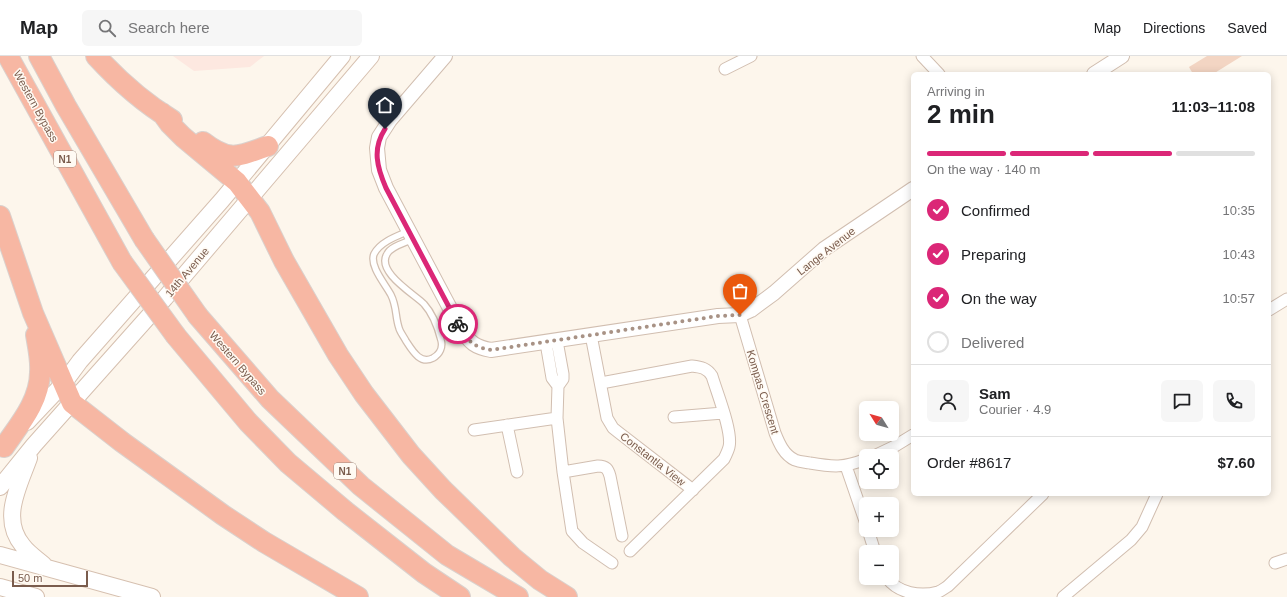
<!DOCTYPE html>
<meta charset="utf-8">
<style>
body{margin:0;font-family:Arial,sans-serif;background:#f6f6f6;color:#202124;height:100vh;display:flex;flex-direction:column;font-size:15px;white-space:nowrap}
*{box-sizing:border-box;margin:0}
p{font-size:13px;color:#757577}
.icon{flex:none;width:22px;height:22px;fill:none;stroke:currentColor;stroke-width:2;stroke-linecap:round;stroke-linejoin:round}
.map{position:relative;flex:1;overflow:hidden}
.side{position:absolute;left:911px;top:16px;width:360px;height:424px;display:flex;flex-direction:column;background:#fff;border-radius:6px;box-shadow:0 2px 10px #0003}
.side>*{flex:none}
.needle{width:26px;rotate:307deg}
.fabs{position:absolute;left:859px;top:345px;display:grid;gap:8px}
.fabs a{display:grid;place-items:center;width:40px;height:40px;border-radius:6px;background:#fff;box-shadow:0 2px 10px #0003;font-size:20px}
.scale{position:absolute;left:12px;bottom:10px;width:76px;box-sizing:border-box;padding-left:4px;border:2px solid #7a5c4d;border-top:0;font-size:11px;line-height:14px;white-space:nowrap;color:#7a5c4d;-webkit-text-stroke:3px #fffaf3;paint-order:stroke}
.pin{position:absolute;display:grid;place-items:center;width:34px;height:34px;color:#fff;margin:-41px -17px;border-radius:50% 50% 50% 0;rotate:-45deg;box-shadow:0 0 4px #0007}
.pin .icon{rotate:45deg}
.courier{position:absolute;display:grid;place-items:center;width:40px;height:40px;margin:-20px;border:3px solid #db2777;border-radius:50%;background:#fff;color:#222;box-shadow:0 1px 5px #0007}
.overview em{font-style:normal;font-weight:800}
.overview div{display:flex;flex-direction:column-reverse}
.overview{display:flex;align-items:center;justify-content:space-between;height:68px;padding:0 16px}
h1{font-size:26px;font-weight:800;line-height:30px}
.bar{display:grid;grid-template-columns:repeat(4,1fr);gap:6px 4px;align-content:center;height:48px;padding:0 16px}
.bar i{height:5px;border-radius:3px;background:#e0e0e0}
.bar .current{background:#db2777}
.bar p{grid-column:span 4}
.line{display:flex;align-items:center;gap:10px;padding:0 16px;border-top:1px solid #e0e0e0}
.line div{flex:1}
.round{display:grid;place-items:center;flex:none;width:42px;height:42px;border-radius:6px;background:#f6f6f6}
ol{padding:0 16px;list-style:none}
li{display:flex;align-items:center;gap:12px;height:44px}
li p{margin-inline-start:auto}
li .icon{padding:4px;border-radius:50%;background:#db2777;color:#fff;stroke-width:4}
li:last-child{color:#757577}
li i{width:22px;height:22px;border:2px solid #e0e0e0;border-radius:50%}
header{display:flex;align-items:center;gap:24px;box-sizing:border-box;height:56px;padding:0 20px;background:#fff;border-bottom:1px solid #e0e0e0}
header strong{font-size:19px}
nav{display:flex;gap:22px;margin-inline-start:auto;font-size:14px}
.search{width:280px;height:36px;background:#f6f6f6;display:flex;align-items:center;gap:10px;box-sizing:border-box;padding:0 14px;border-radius:6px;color:#757577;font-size:15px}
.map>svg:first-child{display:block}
.commercial{fill:#fde8e0}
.building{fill:#f3d5c3}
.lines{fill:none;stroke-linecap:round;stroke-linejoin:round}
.service-casing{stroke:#d1beb0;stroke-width:8}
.minor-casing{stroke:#d1beb0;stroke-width:13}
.tertiary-casing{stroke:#d1beb0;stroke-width:16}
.secondary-casing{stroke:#d6c0b0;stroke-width:18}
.motorway-casing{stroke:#dad1cd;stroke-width:22}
.service{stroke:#fff;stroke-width:5.5}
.minor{stroke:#fff;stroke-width:11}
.tertiary{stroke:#fff;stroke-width:14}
.secondary{stroke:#fff;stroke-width:16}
.motorway{stroke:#f7b7a3;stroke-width:20}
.motorway-bridge-casing{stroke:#dad1cd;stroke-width:22;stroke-linecap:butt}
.motorway-bridge{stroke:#f7b7a3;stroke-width:20}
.done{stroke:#a89285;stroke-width:4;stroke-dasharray:0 7.2}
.route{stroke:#db2777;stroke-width:5}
.labels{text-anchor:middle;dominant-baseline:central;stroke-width:3;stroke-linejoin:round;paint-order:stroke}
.shield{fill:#fffaf3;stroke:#a28b7f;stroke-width:1}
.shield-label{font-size:10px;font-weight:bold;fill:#7a5c4d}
.street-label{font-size:11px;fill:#7a5c4d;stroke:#fffaf3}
</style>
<header>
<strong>Map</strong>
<div class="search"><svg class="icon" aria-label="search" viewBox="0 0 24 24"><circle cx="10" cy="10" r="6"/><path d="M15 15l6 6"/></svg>Search here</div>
<nav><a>Map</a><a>Directions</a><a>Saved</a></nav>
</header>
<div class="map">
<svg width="1287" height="541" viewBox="0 0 1287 541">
<rect width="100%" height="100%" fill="#fdf6ec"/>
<path class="commercial" d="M173,0H264L250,11L194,15Z"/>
<path class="building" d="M1207,0H1242L1213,18H1193L1189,11Z"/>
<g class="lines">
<defs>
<path id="service" d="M409,175C397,180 380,186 374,198C369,210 386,229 391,239C397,251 395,260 399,272C400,276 404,281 406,285C412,294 420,309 433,302C440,298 443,291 441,284C438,272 433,258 424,248C414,238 376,216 387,198C391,190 405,187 413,183"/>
<path id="minor" d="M922,0L939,18
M725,13L751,0
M1269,254L1287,243
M740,259L775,377C779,387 784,399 795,404C800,406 805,406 810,407C833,411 844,412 866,403
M591,279L607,362L613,372L618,376L693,434
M557,285L563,318V323L558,330L557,362L563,416L572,475L583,487L612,507
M546,287L552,322L558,330
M601,327L692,310C701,311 707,312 712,320C717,337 733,376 729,391C728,395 726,399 724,403L630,495
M674,361L723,357
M507,369L517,416
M474,374L557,362
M874,400L895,390L913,379
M846,410L866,468
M563,416L598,410C606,410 608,413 610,420L622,480
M868,474L875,496
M1275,507L1287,503
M887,522C898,537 920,541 938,536C941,535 945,532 948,530L1043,438
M1063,541L1131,484L1142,471L1157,438"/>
<path id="tertiary" d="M445,0L390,64L379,81L377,92L379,114L386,132L461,273C470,287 475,291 491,294L718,260L740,259L751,254L774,237L824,193L913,133
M1094,18L1122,0"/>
<path id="secondary" d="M27,366L63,328L80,305L222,144L342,0
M29,402C19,430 0,463 23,490C28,497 37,503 44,509
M0,431L34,389L165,242L371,0
M0,499L152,541
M0,531L36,541"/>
<path id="motorway" d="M8,0L122,206
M39,0L66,50L144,183
M96,0C118,24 144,47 172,64
M162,57L170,68L183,81L237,126L250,143L260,156L284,205L338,299L364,338L411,399L443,434L512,501L540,524L567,541
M203,86C230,107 239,100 268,90
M0,160L33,257L72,347L122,386L223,459L264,486L358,541
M198,260L270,343L361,430L447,499L518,541
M176,280L248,366L288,407L345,455L424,517L460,541
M4,391C19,369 40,345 40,316C41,304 38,291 36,279"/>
</defs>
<use href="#service" class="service-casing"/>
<use href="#minor" class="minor-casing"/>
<use href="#tertiary" class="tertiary-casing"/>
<use href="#secondary" class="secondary-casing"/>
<use href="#motorway" class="motorway-casing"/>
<use href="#service" class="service"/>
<use href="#minor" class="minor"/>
<use href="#tertiary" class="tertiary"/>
<use href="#secondary" class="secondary"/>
<use href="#motorway" class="motorway"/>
<defs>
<path id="motorway-bridge" d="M144,183L198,260
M122,206L176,280"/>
</defs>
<use href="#motorway-bridge" class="motorway-bridge-casing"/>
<use href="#motorway-bridge" class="motorway-bridge"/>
</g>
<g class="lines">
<path class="done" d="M458,268C467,284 472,291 491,294L718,260L740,259"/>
<path class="route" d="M385,73C372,93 377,111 386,132L458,268"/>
</g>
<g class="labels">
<g class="shield">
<rect x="54" y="95" width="22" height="16" rx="3"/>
<rect x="334" y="407" width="22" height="16" rx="3"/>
</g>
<g class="shield-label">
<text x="65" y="103">N1</text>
<text x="345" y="415">N1</text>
</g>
<g class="street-label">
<text transform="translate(36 50) rotate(61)">Western Bypass</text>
<text transform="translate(826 195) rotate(-38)">Lange Avenue</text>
<text transform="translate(187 216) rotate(-50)">14th Avenue</text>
<text transform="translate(238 307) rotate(49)">Western Bypass</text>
<text transform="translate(763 336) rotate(73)">Kompas Crescent</text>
<text transform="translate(653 403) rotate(38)">Constantla View</text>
</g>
</g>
</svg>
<div class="fabs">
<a><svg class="needle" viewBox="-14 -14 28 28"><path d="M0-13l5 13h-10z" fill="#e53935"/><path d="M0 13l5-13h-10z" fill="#757577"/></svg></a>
<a><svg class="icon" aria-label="locate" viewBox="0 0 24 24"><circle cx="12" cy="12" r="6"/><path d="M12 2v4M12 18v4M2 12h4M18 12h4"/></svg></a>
<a>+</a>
<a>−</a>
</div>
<div class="scale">50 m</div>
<div class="pin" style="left:740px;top:259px;background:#ea580c"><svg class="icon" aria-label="bag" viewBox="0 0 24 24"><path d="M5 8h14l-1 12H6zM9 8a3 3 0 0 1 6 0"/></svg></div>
<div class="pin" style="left:385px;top:73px;background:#1f2937"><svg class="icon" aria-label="home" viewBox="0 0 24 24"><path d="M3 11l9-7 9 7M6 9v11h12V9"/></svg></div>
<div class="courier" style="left:458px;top:268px"><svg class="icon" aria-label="bike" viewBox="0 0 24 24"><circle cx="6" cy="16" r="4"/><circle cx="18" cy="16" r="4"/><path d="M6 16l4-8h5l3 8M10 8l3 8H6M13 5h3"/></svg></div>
<section class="side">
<div class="overview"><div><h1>2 min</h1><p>Arriving in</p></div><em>11:03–11:08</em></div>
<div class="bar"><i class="current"></i><i class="current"></i><i class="current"></i><i></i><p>On the way · 140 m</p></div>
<ol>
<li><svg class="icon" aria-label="check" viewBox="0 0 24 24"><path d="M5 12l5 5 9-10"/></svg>Confirmed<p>10:35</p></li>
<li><svg class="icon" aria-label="check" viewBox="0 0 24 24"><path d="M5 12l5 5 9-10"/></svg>Preparing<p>10:43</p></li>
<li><svg class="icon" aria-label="check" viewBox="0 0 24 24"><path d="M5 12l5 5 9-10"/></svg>On the way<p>10:57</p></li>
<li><i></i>Delivered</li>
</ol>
<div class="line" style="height:72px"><a class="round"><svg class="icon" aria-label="person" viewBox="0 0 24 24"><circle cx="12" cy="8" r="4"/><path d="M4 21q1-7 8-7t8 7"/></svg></a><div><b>Sam</b><p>Courier · 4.9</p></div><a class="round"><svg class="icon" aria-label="chat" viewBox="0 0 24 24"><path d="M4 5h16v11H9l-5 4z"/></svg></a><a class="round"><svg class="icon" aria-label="phone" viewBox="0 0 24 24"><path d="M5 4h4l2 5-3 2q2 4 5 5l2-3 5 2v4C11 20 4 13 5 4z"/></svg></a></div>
<div class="line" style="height:52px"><div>Order #8617</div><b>$7.60</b></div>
</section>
</div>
